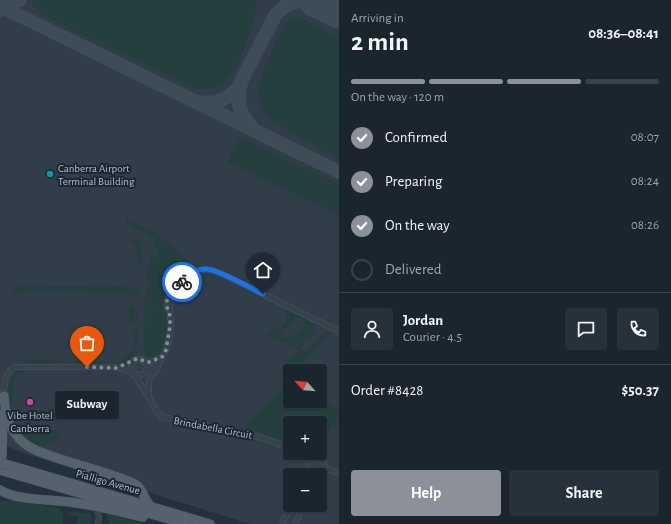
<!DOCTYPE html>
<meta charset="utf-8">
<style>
body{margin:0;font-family:"Alegreya Sans",sans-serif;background:#27313a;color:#f1f3f6;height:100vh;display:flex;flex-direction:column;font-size:15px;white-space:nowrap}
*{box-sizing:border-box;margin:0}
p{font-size:13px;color:#9fa5aa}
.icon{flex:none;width:22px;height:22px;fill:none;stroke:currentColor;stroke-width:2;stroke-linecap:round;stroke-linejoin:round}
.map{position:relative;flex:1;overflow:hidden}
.drawer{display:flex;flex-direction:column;background:#1a252e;width:332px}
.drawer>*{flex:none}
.needle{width:26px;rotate:296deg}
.fabs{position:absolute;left:283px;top:364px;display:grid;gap:8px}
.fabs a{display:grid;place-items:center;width:44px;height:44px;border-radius:4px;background:#1a252e;box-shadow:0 1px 3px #0004,0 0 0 1px #38424a;font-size:20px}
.pin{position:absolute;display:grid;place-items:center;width:34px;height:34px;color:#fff;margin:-41px -17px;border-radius:50% 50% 50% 0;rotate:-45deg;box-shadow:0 0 4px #0007}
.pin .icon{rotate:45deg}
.courier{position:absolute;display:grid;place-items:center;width:40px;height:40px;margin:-20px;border:3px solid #1a73e8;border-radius:50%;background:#fff;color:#222;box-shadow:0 1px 5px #0007}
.bubble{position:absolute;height:28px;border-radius:4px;background:#1a252e;box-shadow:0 1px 3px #0004,0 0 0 1px #38424a;font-size:13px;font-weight:700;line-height:28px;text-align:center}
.summary em{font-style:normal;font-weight:700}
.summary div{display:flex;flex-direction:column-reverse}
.summary{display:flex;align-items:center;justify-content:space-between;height:68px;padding:0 12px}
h1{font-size:26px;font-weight:700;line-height:30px}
.bar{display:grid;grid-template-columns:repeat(4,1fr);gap:6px 4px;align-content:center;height:48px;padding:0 12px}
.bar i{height:5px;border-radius:3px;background:#38424a}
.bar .on{background:#8c9099}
.bar p{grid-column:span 4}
.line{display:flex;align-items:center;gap:10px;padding:0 12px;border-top:1px solid #38424a}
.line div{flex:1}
.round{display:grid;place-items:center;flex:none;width:42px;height:42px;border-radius:4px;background:#27313a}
ol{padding:0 12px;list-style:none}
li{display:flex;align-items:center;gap:12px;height:44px}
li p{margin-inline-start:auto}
li .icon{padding:4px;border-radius:50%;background:#8c9099;color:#fff;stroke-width:4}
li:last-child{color:#9fa5aa}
li i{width:22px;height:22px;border:2px solid #38424a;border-radius:50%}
.action{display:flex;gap:8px;margin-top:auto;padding:8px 12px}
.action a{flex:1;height:46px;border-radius:4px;background:#8c9099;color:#fff;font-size:16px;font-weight:700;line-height:46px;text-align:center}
.action a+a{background:#27313a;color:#f1f3f6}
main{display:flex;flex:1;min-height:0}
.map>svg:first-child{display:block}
.airport{fill:#313e4a;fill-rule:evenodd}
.green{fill:#253e3e}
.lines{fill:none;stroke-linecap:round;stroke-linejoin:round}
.taxiway{stroke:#3e4c58;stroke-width:14}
.runway{stroke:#3e4c58;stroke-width:35}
.minor-casing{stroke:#55606b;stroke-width:6}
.primary-casing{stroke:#434e59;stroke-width:10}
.minor{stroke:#37424d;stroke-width:5.5}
.primary{stroke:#55626d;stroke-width:9}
.primary-bridge-casing{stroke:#434e59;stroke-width:10;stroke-linecap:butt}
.primary-bridge{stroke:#55626d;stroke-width:9}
.done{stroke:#818c97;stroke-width:4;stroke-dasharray:0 7.2}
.route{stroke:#1a73e8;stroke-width:5}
.culture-dot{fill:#0f9aa8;stroke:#1c2732;stroke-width:1.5}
.hotel-dot{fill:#d1479c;stroke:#1c2732;stroke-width:1.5}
.labels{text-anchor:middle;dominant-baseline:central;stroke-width:4;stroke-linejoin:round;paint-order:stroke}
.poi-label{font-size:11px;fill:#b3bdc8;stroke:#1c2732;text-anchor:start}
.street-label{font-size:11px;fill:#b3bdc8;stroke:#1c2732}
</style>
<main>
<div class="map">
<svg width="339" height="524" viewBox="0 0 339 524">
<rect width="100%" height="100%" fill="#23313d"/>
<path class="airport" d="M0,0H339V524H250L26,454L0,443ZM290,371H320V401H290ZM290,423H320V453H290ZM290,475H320V505H290Z"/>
<path class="green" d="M34,0H255C258,14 252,26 247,39C238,67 226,98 189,86L45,16C40,12 34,9 32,3Z
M297,16L339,37V159L326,153L272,121L264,113L259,104L258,88L275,41L284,26L288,21Z
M241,137L339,184V215L228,162L234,147Z
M126,218L156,233L188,260V269L172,286L145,273C146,266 150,266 151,258L158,257V247H155C155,235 142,230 132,227V225L126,223Z
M130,239L137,240L142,243V265L137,261L136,245Z
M147,275L170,287L165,299L166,313L145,296L150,284L146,276Z
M19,285L130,287L136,289L139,295H128V292L23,291L22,293H14L15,286Z
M145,299L167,315C168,325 166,351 157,357C155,359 151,359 148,359L146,358L144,350Z
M129,305C138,309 139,312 138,321L135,323L129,324Z
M288,311L311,322V323L316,324V326L295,347L286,343L305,325L304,321L298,318L295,319L282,331V335L290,339L285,343L267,336L272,331H274L276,327L279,329L288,319L284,316Z
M135,327L138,329V331C138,346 137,358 122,364L25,363L26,360L122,362V357C134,354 136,344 135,333H131L132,327Z
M318,327V330L303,344L301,349L302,351H308L310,347L326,331L331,333L294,371H290V375L279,370L298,351L295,349Z
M25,370L26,372L17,374C12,380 13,388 13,395C12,402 11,410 13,417C16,431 32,436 43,429L48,431L58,429L60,433C50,454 26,445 16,429C9,417 8,403 9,390C9,383 9,376 15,371Z
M287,384L290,386V401H320V400L339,409V420L320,438V423H290V444L244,426Z
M10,500L59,508L63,512V524H0V501Z
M68,510L71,512L77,511L81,513L86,512L91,514L92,521L89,524H77V516H71L67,513Z
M106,513C120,516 132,522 146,524H110Z"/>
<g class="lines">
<path class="taxiway" d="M313,0H317
M0,6L339,172
M0,10L20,0
M241,83C236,100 239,115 252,127
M200,102C214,105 227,99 237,89L276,14L285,6L301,0"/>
<path class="runway" d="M316,0L339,11"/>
<defs>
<path id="minor" d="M167,309C165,298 170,291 179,285
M131 367a8 8 0 1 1 16 0a8 8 0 1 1-16 0Z
M145,362L154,361L162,357
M146,372C165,364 169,344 171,325C171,318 169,311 170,304C171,298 175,292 179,287C189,273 200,265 218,272L339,331
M134,374L147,394L156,411L162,417L250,435L272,441L290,449
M149,396C148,381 148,379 158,368
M0,406C5,394 2,373 16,367H116L133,373
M297,453L310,461
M309 467a8 8 0 1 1 16 0a8 8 0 1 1-16 0Z
M325,468L339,473
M95,506L99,516L98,524
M282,524L292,505
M295,524L304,505"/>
<path id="primary" d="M4,396C5,410 7,425 17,436C26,448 40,452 54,457C80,466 111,473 135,484C144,490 144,500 151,507
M9,465L210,524
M0,469L2,454L3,414
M0,470L186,524
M0,490C16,501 55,499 76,503C99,506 121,512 143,517"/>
</defs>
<use href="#minor" class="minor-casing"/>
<use href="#primary" class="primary-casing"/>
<use href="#minor" class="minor"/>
<use href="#primary" class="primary"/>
<defs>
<path id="primary-bridge" d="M0,463L9,465"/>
</defs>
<use href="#primary-bridge" class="primary-bridge-casing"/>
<use href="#primary-bridge" class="primary-bridge"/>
</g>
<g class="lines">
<path class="done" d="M87,367L116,368L136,359H140L145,362H150L162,357L166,350L170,326V316L167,307V300L172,290L182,282"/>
<path class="route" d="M182,282C189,275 195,269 206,269C217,269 251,288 263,294"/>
</g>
<circle class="culture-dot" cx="50" cy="174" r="4"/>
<circle class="hotel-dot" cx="30" cy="402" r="4"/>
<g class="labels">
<g class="poi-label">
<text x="58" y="168">Canberra Airport<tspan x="58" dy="13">Terminal Building</tspan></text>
<text x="30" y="415" text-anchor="middle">Vibe Hotel<tspan x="30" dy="13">Canberra</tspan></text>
</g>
<g class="street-label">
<text transform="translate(213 428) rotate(11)">Brindabella Circuit</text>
<text transform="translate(108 482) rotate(16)">Pialligo Avenue</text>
</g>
</g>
</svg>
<div class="fabs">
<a><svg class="needle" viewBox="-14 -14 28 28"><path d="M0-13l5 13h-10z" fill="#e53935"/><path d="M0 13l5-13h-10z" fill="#9fa5aa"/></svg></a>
<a>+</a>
<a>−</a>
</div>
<div class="pin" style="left:87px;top:367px;background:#ea580c"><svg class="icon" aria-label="bag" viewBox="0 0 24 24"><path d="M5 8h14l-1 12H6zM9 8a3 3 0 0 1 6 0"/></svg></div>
<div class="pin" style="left:263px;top:294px;background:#1f2937"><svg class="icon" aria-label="home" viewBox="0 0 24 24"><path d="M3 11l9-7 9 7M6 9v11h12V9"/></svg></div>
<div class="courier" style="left:182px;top:282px"><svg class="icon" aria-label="bike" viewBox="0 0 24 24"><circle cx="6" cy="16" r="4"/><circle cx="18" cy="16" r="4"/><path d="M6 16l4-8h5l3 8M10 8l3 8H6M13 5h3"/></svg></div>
<div class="bubble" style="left:55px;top:391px;width:64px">Subway</div>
</div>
<section class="drawer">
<div class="summary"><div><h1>2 min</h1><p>Arriving in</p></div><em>08:36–08:41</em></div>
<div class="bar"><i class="on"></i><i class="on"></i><i class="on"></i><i></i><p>On the way · 120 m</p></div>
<ol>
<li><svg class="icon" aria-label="check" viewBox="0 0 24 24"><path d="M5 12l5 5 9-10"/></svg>Confirmed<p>08:07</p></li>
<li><svg class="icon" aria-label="check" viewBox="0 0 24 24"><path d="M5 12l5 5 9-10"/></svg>Preparing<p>08:24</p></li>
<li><svg class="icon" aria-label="check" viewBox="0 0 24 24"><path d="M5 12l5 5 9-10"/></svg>On the way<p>08:26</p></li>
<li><i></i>Delivered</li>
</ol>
<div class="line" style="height:72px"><a class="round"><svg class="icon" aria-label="person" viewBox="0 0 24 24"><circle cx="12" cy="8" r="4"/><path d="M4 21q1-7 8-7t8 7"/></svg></a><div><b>Jordan</b><p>Courier · 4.5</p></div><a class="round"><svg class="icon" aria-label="chat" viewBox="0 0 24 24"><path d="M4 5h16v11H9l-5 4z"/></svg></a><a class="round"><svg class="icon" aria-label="phone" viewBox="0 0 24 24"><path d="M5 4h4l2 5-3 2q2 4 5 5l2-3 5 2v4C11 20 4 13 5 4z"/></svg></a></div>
<div class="line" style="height:52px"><div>Order #8428</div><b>$50.37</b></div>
<div class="action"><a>Help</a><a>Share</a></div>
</section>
</main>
